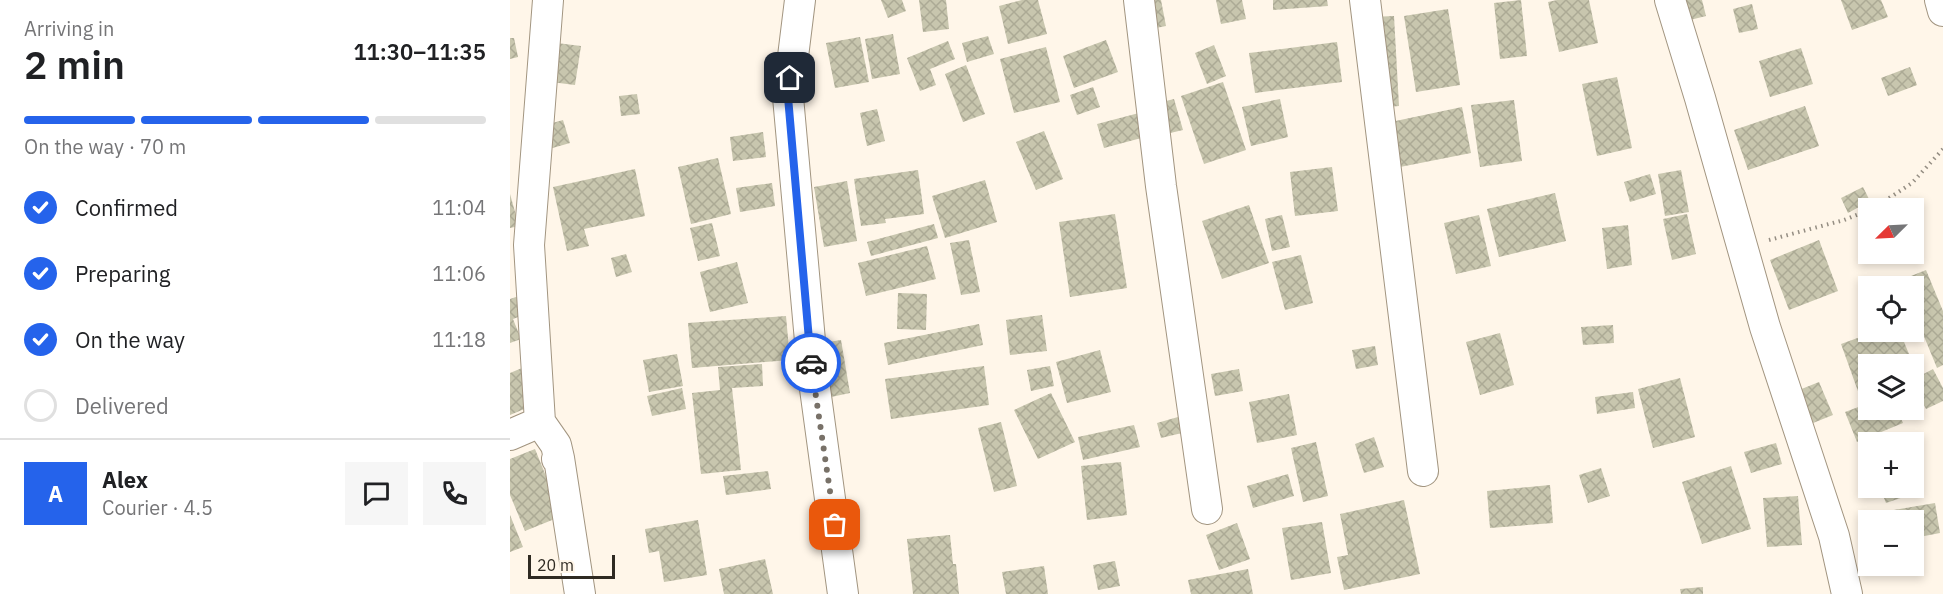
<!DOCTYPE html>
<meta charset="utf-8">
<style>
body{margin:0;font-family:"IBM Plex Sans",sans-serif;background:#f6f6f6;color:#202124;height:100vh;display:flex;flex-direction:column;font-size:22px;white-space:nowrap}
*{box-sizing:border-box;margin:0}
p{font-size:20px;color:#757577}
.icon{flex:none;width:33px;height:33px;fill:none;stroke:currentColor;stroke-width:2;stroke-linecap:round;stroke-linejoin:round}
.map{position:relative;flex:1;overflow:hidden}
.details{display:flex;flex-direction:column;background:#fff;width:510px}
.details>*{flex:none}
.needle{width:39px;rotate:246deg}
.controls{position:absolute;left:1348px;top:198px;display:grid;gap:12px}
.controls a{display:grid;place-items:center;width:66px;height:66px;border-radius:0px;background:#fff;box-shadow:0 3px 9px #0003;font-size:30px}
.scale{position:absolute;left:18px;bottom:15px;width:87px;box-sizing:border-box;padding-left:6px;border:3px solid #2f2a22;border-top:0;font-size:16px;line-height:21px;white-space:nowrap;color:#2f2a22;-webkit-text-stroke:4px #fff6e9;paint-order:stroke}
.pin{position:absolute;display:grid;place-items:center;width:51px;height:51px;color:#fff;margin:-26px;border-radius:12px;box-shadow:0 3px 9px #0006}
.courier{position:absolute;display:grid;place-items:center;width:60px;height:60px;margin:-30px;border:4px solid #2563eb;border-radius:50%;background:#fff;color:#222;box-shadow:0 2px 8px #0007}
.overview em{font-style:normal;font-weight:600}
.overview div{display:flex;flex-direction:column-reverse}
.overview{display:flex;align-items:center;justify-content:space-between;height:102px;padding:0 24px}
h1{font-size:39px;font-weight:600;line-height:45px}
.bar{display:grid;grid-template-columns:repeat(4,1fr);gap:9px 6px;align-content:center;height:72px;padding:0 24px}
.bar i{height:8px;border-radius:4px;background:#e0e0e0}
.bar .current{background:#2563eb}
.bar p{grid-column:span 4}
.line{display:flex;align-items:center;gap:15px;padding:0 24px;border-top:2px solid #e0e0e0}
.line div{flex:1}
.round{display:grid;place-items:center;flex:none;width:63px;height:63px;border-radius:0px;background:#f6f6f6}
ol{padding:0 24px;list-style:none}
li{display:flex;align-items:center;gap:18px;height:66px}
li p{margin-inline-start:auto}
li .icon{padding:6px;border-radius:50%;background:#2563eb;color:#fff;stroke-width:4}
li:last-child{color:#757577}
li i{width:33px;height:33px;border:3px solid #e0e0e0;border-radius:50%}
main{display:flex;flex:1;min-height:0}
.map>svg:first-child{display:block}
.building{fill:url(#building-cross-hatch)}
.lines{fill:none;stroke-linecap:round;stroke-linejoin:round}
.minor-casing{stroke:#a29580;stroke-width:32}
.path{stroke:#958e83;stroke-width:4;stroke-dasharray:1.5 4.5;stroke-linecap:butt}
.minor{stroke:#fff;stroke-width:30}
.done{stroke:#787168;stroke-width:6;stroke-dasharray:0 10.8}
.route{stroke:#2563eb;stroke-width:8}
</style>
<main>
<section class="details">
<div class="overview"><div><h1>2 min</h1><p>Arriving in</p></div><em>11:30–11:35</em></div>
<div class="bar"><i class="current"></i><i class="current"></i><i class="current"></i><i></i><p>On the way · 70 m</p></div>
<ol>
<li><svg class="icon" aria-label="check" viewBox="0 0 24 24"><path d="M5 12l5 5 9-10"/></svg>Confirmed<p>11:04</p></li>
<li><svg class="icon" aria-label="check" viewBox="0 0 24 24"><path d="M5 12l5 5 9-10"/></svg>Preparing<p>11:06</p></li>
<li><svg class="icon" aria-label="check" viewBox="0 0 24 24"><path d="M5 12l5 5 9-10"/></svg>On the way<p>11:18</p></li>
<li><i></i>Delivered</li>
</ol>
<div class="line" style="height:108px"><b class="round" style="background:#2563eb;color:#fff">A</b><div><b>Alex</b><p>Courier · 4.5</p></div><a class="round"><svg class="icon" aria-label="chat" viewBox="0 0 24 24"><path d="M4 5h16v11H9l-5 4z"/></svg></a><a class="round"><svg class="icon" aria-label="phone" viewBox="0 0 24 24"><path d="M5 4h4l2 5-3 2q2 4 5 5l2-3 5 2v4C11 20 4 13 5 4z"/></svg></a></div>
</section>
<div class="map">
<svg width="1433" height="594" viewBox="0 0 1433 594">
<defs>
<pattern id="building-cross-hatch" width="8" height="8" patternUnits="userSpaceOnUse" patternTransform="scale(1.5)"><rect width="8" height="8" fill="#c8c6ae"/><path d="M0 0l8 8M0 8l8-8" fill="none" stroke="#acaa95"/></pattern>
</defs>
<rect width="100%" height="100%" fill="#fff6e9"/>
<path class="building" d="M371,0H392L396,11L378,18Z
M409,0H436L439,29L413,32Z
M512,0H528L537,34L498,44L489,6Z
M635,0H651L656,26L641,29Z
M706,0H732L736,19L711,24Z
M763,0H817L818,6L763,10Z
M1011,0L1017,56L990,59L984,3Z
M1047,0H1079L1088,43L1049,52L1038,2Z
M1174,0H1192L1196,16L1176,21Z
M1331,0H1371L1378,17L1342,30Z
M1242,4L1248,29L1229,33L1223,9Z
M938,9L950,85L906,92L894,16Z
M884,16L889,106L867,108L861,17Z
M383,34L390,74L362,79L355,39Z
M478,36L484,54L457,62L452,43Z
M350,37L359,82L325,88L316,43Z
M0,38H4L8,57L0,59Z
M596,40L608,72L564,88L553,56Z
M438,41L445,59L420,69L426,85L410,91L397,58Z
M827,42L832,82L745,93L739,53Z
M47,43L71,46L65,85L41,82Z
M704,45L716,76L697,84L685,53Z
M536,47L550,102L504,113L490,59Z
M1291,48L1303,84L1260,97L1249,61Z
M456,65L475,114L453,122L435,74Z
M1400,67L1407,85L1378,96L1371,78Z
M1107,77L1122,148L1087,156L1072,84Z
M713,82L736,150L694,164L671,96Z
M583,87L590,107L567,115L560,95Z
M127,94L130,114L111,116L109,96Z
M664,99L673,130L656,134L648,103Z
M770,99L778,137L741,146L732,107Z
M1004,100L1012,161L970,167L961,105Z
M1295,106L1309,146L1238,170L1224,130Z
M952,107L961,153L885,168L876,123Z
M367,109L375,141L357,146L350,113Z
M629,113L635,137L594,148L587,124Z
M53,120L60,143L39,149L32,126Z
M534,131L553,179L526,190L506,142Z
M253,132L256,157L223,161L220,137Z
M208,158L221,214L181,224L168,167Z
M822,167L828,211L785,216L780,172Z
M125,169L135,216L74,229L79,246L57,251L43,187Z
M408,170L414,214L375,219L376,223L351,226L344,179Z
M1171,170L1179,212L1155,216L1148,174Z
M1140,174L1146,194L1120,202L1114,182Z
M475,180L487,222L435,238L422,196Z
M337,181L347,241L314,247L304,187Z
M262,183L265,206L230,212L226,188Z
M1353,187L1360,201L1338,213L1331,198Z
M1045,193L1056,241L989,257L977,209Z
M0,194L9,226L0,228Z
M739,205L759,263L712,279L692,221Z
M605,214L617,288L560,297L549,222Z
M1177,214L1186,254L1162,260L1153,219Z
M772,215L780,247L762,251L755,219Z
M969,215L981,266L946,274L934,223Z
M202,223L210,256L188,261L180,228Z
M424,224L428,238L361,256L357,242Z
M1118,225L1122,265L1097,269L1092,228Z
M459,240L470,292L451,295L440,243Z
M1309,240L1328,291L1279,310L1260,260Z
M417,246L426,279L356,296L348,263Z
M116,254L122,272L106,277L101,258Z
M791,255L803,303L775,310L762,262Z
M227,262L238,303L200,312L190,272Z
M1416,270L1433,311V365L1427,368L1404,312V286H1393L1391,280Z
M388,293L417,294L416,330L387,329Z
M9,296L16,314L3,319L11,339L0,343V299Z
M532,315L537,351L500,355L496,320Z
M276,316L280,360L182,368L178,323Z
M469,324L473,345L378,365L374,343Z
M1103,325L1104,343L1073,345L1071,327Z
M1364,332H1390L1403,364H1359V390L1349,394L1331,344Z
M990,333L1004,385L970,395L956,342Z
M331,340L340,393L321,397L312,343Z
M865,346L868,365L846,369L842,350Z
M590,350L601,392L557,403L546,362Z
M167,354L173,386L139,392L133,360Z
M252,364L253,386L222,388L231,470L191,474L182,393L210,390L208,367Z
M474,366L479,405L381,419L375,379Z
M540,366L544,386L521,391L517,370Z
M12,368L26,404L0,415V373Z
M729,369L733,391L705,396L701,374Z
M1423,369L1433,388V401L1416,409L1404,385V379Z
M1170,378L1185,437L1143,448L1128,389Z
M1309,382L1323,415L1303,423L1289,390Z
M172,388L176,409L142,416L137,396Z
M1123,392L1125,408L1087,414L1085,397Z
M541,393L565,442L528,459L504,410Z
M779,394L787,435L747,443L739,402Z
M1359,403V410H1387L1393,423L1347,442L1335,412Z
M668,417L672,433L651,438L647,423Z
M491,422L507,486L484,492L468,428Z
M624,425L630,447L573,460L568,437Z
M864,437L874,467L854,473L845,444Z
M806,442L818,496L793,502L781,448Z
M1266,443L1272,464L1241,473L1234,452Z
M25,449L52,516L15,531L0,495V459Z
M611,462L617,515L577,520L571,466Z
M1221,466L1241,529L1192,544L1172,482Z
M1091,468L1100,496L1078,503L1069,475Z
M258,471L261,489L216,495L213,476Z
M1404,473L1411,491L1376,503L1370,488H1404Z
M778,474L784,496L743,508L737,486Z
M1040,485L1043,523L980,528L977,491Z
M1288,496L1292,545L1257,547L1253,498Z
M894,500L910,574L834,590L827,557L838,555L830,514Z
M1425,503L1430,533L1404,538V520H1380L1378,511Z
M0,515L13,547L0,552Z
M188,520L197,575L154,582L149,551L139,553L135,529Z
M812,522L821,573L781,580L772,528Z
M727,523L740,559L709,570L696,535Z
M440,535L443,564H446L449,594H403L397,539Z
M255,559L263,594H214L209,569Z
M605,561L610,586L588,590L583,565Z
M534,566L538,594H496L492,572Z
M738,569L743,594H681L678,580Z
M1193,587V594H1171L1170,589Z"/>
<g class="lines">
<defs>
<path id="minor" d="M38,0L19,245L30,422L46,445L49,458
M290,0L278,97L303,374L333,594
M629,0L651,186L697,509
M855,0L913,471
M1160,0L1190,98L1255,327L1324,536L1337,594
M1430,0L1433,11
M0,435L30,422
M47,459L49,458L70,594"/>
</defs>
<use href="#minor" class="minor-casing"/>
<path class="path" d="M1364,208L1402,183L1433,149
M1259,240L1334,220L1359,210"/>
<use href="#minor" class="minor"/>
</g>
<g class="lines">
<path class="done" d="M301,363L325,525"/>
<path class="route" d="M280,78L278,97L301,363"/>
</g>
</svg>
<div class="controls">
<a><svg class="needle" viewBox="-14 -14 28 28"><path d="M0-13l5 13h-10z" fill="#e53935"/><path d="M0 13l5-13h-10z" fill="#757577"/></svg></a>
<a><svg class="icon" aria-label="locate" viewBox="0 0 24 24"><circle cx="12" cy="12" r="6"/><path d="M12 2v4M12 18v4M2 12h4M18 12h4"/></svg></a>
<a><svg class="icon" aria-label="layers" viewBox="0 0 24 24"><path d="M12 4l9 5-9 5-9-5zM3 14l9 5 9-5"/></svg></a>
<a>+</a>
<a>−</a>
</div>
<div class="scale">20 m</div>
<div class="pin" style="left:325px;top:525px;background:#ea580c"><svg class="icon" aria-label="bag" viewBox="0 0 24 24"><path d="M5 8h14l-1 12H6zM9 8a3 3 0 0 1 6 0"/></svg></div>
<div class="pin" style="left:280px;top:78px;background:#1f2937"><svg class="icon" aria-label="home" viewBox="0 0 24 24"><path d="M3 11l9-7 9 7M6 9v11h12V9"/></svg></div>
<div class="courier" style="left:301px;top:363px"><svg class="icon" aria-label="car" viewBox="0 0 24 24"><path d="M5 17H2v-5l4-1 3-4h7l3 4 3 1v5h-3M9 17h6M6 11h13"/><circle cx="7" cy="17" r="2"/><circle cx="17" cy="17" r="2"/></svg></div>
</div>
</main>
